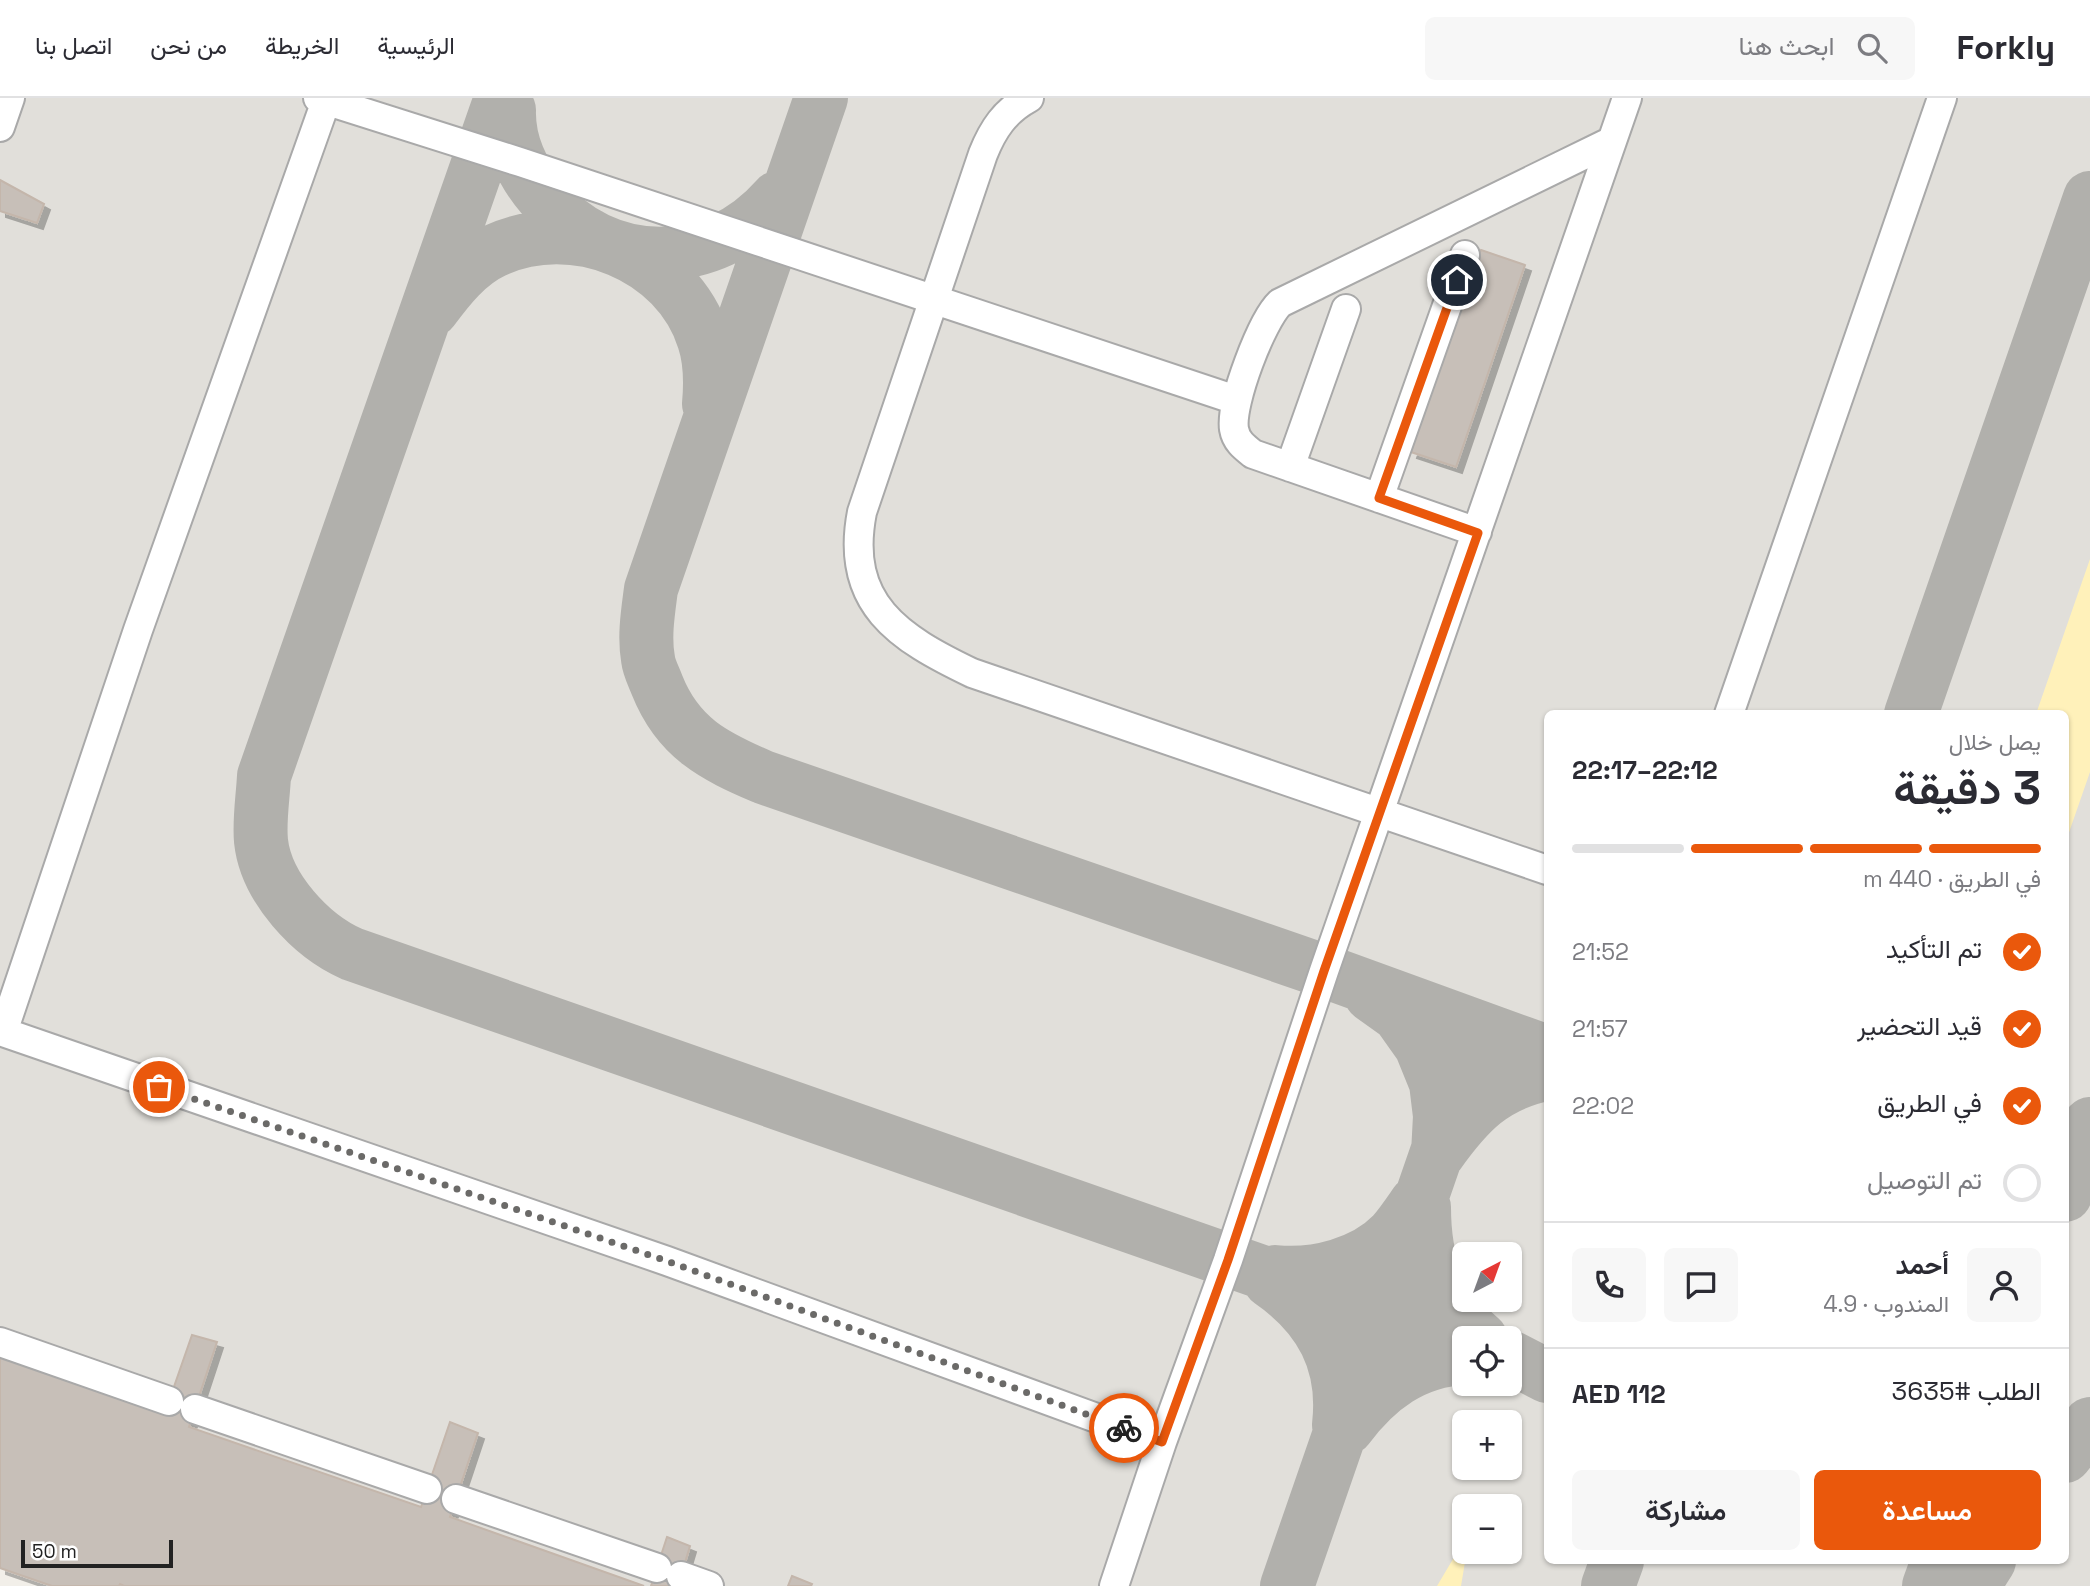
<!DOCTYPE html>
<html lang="ar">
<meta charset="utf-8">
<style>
body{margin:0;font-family:"Space Grotesk",Vazirmatn,sans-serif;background:#f7f7f7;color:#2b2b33;direction:rtl;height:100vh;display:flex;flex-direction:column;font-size:26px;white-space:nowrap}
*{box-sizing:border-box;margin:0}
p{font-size:23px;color:#7c7c81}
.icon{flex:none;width:38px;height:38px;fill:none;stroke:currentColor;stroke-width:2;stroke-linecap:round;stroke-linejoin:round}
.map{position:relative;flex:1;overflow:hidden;direction:ltr}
.panel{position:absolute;left:1544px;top:612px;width:525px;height:854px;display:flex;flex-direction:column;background:#fff;border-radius:10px;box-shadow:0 2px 5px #0004;direction:rtl}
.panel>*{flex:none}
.needle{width:46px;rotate:41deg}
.fabs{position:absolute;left:1452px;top:1144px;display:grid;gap:14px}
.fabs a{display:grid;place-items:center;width:70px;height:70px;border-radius:10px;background:#fff;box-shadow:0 2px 5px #0004;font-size:35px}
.scale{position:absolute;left:21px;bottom:18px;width:152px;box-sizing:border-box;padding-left:7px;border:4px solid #222;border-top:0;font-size:19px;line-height:24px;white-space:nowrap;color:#222;-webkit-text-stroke:5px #fff;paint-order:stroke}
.pin{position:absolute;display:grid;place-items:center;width:60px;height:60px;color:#fff;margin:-30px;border:4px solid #fff;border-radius:50%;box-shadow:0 2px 7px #0007}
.courier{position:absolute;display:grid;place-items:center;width:70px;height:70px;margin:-35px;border:5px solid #ea580c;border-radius:50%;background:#fff;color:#222;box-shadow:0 2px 9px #0007}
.head em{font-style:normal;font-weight:600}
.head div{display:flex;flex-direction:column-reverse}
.head{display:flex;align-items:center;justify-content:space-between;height:119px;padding:0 28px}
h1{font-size:46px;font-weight:600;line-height:52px}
.bar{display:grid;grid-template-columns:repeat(4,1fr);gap:10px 7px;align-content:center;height:84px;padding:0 28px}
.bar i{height:9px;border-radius:5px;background:#e1e1e2}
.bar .active{background:#ea580c}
.bar p{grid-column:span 4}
.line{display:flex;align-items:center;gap:18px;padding:0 28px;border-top:2px solid #e1e1e2}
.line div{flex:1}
.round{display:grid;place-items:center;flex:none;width:74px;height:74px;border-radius:10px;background:#f7f7f7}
ol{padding:0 28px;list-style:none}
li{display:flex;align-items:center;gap:21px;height:77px}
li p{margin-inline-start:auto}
li .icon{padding:7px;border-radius:50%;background:#ea580c;color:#fff;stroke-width:4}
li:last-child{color:#7c7c81}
li i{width:38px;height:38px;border:4px solid #e1e1e2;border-radius:50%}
.action{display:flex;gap:14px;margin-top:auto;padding:14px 28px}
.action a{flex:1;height:80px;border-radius:10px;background:#ea580c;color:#fff;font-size:28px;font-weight:600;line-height:80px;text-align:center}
.action a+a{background:#f7f7f7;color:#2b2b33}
header{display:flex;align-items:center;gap:42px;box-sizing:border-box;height:98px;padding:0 35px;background:#fff;border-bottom:2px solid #e1e1e2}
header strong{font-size:33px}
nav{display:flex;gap:38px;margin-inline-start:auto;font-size:24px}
.search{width:490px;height:63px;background:#f7f7f7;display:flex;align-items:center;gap:18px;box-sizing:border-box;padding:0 24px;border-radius:10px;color:#7c7c81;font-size:26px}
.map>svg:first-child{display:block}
.airport{fill:#e1dfda;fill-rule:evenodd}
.sand{fill:#fff1ba}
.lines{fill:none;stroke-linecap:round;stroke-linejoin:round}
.taxiway{stroke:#b1b0ac;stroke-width:54}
.building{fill:#c7bfb8;stroke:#c4b6ab;stroke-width:2;filter:url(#shadow)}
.minor-casing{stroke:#a9a9a9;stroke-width:32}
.minor{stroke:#fff;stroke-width:28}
.done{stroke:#6b6a68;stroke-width:7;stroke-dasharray:0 12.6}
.route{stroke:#ea580c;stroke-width:9}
</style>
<header>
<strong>Forkly</strong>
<div class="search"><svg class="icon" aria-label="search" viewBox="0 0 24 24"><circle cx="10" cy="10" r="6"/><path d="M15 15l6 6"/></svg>ابحث هنا</div>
<nav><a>الرئيسية</a><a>الخريطة</a><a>من نحن</a><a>اتصل بنا</a></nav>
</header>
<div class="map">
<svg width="2090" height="1488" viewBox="0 0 2090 1488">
<defs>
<filter id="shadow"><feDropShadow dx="6" dy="6" stdDeviation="0" flood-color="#0004"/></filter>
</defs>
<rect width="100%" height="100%" fill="#f2efe9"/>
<path class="airport" d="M0,0H2090V1488H52L0,1470ZM1547,616H2065V1463H1547ZM1465,1157H1510V1202H1465ZM1465,1241H1510V1286H1465ZM1465,1325H1510V1370H1465ZM1465,1409H1510V1454H1465Z"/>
<path class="sand" d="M2090,461V674L2065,746V616H2036Z
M1459,1451L1465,1453L1466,1458L1461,1488H1437Z"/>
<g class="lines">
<path class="taxiway" d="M501,0L264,678C263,699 259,722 261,743C266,790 311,838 352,856L1465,1245
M821,0L651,491C648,514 644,538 648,561C649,570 654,579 657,587C678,640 714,658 763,679L1324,873L1547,954
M509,12C508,44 522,75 543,99C607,175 712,174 777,100
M432,212C449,189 468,165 494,153C573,116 677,157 704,242C711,263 711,284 709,306
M1911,616L2090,100
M1371,897L1399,917L1421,948L1436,985L1440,1018L1438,1056C1468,1014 1494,986 1547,976
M2065,1097L2090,1026
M1424,1109C1424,1165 1438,1204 1481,1241
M1275,1174C1315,1178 1364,1166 1393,1136C1401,1127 1409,1115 1416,1105
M1270,1183C1321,1218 1346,1265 1339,1327
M1510,1259L1547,1278
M1347,1330C1377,1290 1414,1262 1465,1260
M2065,1358L2090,1326
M1287,1488L1480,930
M1608,1488L1617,1463
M1929,1488L1938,1463
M1973,1488L1989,1463"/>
</g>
<path class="building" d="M0,82L44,106L37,125L0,113Z
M1481,152L1525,167L1456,369L1411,354Z
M192,1237L217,1244L189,1329L421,1409L450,1324L478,1335L450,1419L644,1488H124L120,1486L119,1488H52L0,1470V1253L169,1303Z
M667,1439L690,1448L678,1488H651Z
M792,1478L812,1486L811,1488H788Z"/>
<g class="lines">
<defs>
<path id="minor" d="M318,0L520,64L1236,302
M327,0L138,532L3,934L667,1163L1162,1344
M1029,0C1005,13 993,31 983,56L862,414C844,506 899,540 972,575L1547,772
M0,29L10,0
M1290,369L1346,211
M1379,400L1465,157
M1477,434L1253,356C1244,349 1236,343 1234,331C1230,305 1262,222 1280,205L1612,43
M1729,616L1942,0
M0,1244L169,1303
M195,1311L427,1391
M456,1401L657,1470
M681,1478L709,1488
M1114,1488L1162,1344L1228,1162L1324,873L1627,0"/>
</defs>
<use href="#minor" class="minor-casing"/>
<use href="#minor" class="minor"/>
</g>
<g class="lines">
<path class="done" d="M159,989L667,1163L1124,1330"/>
<path class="route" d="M1124,1330L1162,1344L1228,1162L1324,873L1478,435L1379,400L1457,182"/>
</g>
</svg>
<div class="fabs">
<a><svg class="needle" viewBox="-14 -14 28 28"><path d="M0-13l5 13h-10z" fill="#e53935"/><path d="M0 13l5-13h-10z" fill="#7c7c81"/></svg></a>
<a><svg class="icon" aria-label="locate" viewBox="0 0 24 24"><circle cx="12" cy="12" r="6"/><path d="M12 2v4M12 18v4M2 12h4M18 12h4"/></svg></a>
<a>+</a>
<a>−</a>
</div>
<div class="scale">50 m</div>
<div class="pin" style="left:159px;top:989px;background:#ea580c"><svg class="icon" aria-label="bag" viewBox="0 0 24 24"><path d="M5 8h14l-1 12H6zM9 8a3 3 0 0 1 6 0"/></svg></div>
<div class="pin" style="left:1457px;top:182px;background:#1f2937"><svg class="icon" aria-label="home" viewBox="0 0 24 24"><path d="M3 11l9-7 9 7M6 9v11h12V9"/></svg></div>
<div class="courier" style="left:1124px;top:1330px"><svg class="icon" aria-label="bike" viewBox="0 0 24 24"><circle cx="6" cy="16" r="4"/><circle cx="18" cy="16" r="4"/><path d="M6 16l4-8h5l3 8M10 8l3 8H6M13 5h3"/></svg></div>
<section class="panel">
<div class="head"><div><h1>3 دقيقة</h1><p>يصل خلال</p></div><em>22:12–22:17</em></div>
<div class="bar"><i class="active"></i><i class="active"></i><i class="active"></i><i></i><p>في الطريق · 440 m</p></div>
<ol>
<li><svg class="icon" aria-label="check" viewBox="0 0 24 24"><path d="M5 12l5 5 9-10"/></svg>تم التأكيد<p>21:52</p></li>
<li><svg class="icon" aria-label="check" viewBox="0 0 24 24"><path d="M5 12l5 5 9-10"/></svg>قيد التحضير<p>21:57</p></li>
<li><svg class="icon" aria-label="check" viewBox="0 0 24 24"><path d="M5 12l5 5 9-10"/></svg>في الطريق<p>22:02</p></li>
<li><i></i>تم التوصيل</li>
</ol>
<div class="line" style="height:126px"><a class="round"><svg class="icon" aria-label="person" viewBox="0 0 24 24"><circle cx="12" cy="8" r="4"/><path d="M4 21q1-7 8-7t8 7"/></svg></a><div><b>أحمد</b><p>المندوب · 4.9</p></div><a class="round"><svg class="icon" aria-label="chat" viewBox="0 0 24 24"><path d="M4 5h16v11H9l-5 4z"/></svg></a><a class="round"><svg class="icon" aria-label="phone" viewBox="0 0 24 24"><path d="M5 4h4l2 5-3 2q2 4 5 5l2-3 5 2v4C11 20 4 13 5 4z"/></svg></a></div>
<div class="line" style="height:91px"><div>الطلب #3635</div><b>AED 112</b></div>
<div class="action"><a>مساعدة</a><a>مشاركة</a></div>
</section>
</div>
